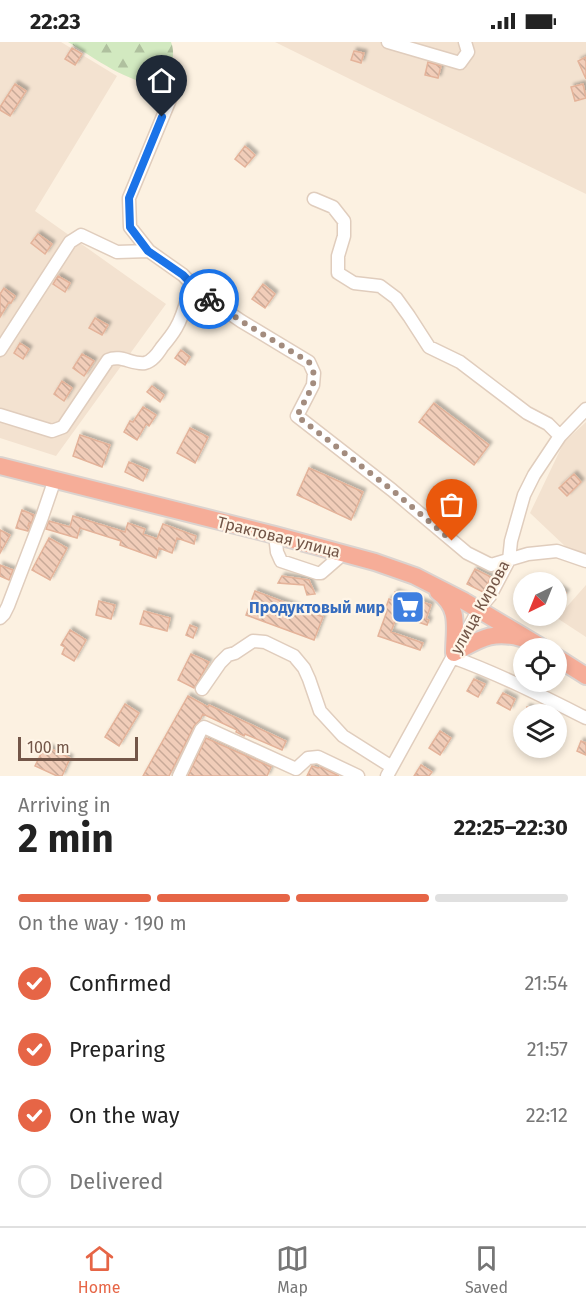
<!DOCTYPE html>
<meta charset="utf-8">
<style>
body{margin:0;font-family:"Fira Sans",sans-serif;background:#f2f2f2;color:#222;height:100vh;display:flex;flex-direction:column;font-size:22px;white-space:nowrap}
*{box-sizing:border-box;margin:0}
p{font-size:20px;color:#767676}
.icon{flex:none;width:33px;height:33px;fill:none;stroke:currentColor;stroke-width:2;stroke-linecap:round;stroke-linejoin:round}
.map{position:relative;height:734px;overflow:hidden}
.sheet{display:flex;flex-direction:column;background:#fff;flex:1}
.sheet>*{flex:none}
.needle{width:39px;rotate:223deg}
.tools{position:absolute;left:513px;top:530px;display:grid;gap:12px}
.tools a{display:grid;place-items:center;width:54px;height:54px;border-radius:50%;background:#fff;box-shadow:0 3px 9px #0003;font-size:30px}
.scale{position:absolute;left:18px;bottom:15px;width:120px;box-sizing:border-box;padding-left:6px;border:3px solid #735648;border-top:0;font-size:16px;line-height:21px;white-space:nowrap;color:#735648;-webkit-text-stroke:4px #fff5e7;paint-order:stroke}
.pin{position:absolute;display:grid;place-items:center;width:51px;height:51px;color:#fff;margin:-62px -26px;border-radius:50% 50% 50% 0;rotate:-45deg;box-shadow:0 0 6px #0007}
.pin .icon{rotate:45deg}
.courier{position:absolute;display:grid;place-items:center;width:60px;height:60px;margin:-30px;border:4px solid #1a73e8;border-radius:50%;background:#fff;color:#222;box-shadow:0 2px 8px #0007}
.head em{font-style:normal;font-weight:700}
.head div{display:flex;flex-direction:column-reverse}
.head{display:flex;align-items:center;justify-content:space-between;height:102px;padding:0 18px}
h1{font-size:39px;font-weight:700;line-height:45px}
.bar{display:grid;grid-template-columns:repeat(4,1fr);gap:9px 6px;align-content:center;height:72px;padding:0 18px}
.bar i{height:8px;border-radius:4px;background:#e0e0e0}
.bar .active{background:#e66546}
.bar p{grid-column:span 4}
ol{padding:0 18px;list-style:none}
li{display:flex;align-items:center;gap:18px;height:66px}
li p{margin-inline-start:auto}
li .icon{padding:6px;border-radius:50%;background:#e66546;color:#fff;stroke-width:4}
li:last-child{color:#767676}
li i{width:33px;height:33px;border:3px solid #e0e0e0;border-radius:50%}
.status{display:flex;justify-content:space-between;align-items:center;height:42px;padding:0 30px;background:#fff;direction:ltr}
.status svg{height:16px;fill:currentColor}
.tabs{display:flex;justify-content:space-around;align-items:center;height:84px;border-top:2px solid #e0e0e0;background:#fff;font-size:16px;color:#767676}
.tabs a{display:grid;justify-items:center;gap:3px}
.tabs .active{color:#e66546}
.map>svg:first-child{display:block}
.residential{fill:#f3e2d0}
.forest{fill:url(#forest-firs)}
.building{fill:url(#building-back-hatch);stroke:#e4b39a;stroke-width:1.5;filter:url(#shadow)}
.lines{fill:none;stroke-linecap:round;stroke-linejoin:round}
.minor-casing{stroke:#e0cdbd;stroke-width:15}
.highway-casing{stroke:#dbd3cf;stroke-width:20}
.minor{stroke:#fff;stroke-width:12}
.highway{stroke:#f6ad98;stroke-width:16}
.done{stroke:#a38c7e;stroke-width:6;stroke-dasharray:0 10.8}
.route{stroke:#1a73e8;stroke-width:8}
.labels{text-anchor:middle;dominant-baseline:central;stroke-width:4.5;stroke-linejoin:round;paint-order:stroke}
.street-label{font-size:16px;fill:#735648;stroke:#fff5e7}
.shop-label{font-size:16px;font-weight:bold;fill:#366cbe;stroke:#fff5e7;text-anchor:end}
</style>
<div class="status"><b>22:23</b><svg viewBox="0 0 49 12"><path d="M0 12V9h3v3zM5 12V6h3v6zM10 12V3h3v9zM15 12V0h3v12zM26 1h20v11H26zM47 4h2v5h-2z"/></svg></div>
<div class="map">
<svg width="586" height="734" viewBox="0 0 586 734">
<defs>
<pattern id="forest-firs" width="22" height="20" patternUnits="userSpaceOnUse" patternTransform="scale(1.5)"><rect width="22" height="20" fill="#d2e9c0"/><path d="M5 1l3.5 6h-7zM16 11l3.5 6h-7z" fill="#afc09e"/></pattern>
<pattern id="building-back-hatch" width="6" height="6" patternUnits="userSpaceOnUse" patternTransform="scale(1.5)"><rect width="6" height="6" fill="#f1cdb9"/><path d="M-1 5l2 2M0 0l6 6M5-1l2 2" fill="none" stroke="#c8a998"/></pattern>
<filter id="shadow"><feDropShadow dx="3" dy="-3" stdDeviation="1.5" flood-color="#0004"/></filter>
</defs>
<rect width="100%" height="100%" fill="#fcf1e1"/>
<path class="residential" d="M0,0H61L117,34L35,169L166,262L56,414L0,396Z
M275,0H586V152L366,45Z
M586,380V524L530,471L564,400Z
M586,543V595L557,576Z"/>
<path class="forest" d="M68,0H171C175,9 173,24 167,31C165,33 163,37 161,38C140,51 87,11 68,0Z"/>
<path class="building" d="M72,6L82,12L75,23L65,17Z
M354,9L364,11L361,21L351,18Z
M586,15V37L578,19Z
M428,20L441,24L438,36L425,33Z
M15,42L26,49L10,74L0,68V65Z
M583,42L586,56L575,59L571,45Z
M245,104L255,113L245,125L235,117Z
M38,192L52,202L45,212L31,201Z
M58,234L70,241L65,250L53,242Z
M263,242L275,252L265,266L252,257Z
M4,246L15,254L11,261L9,260L0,275V252Z
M95,276L108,283L102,293L89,286Z
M20,301L29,307L23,317L14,311Z
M181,308L190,315L185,323L175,316Z
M82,312L94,319L84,334L73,326Z
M62,339L72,346L64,359L54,352Z
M152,344L164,353L160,360L147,350Z
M434,361L489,403L474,423L419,380Z
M143,365L156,373L149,384L146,382L137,398L124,390L130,379L133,380Z
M190,386L208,395L195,421L177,411Z
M80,393L110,403L102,425L73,414Z
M129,420L148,428L143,439L125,430Z
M309,426L363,450L351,478L297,453Z
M574,432L581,440L567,454L559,446Z
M22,468L34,473L31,482L29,481L28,484H30L28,489L16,486Z
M73,474L125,490L128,481L145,487L143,492L157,497L163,482L196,494L194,502L177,496L172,511L159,506L156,516L120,503L121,499L80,486L77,496L46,487L49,479L70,485Z
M0,488L10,493L0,511Z
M49,496L67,506L50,538L32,528Z
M0,523L13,528L9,538L0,534Z
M475,527L491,535L483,550L467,542Z
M282,534L309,538L315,552L307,553L304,543L278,541Z
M556,544L566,551L556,564Z
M255,549L323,575L314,598L246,573Z
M395,550L431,563L426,577L429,578L427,583L397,573L391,590L423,601L420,608L378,594L387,569L385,568L389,557L392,558Z
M99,559L115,563L111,577L96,573Z
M144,569L170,576L167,589L140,582Z
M190,583L197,586L193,596L186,593Z
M70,588L86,598L74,619L62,612L65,605L61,603Z
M191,612L209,620L194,646L178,638Z
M474,637L485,642L478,655L467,649Z
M503,651L515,657L510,668L497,661Z
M188,654L208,665L209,663L286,699L282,708L245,692L244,694L236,690L237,688L203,672L200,678L194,684L169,734H143Z
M125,662L139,671L119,704L105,695Z
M527,665L544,671V672H525Z
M440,689L451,696L440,713L429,706Z
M206,696L271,725L267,734H188Z
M581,699L586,701V713L577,709Z
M45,704L70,716L62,734H57L35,724Z
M421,723L432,730L429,734H414Z
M312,724L318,726L321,725L339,734H307Z"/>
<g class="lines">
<defs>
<path id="minor" d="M388,0L460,21L468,10L465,0
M171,55L129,156L130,185L149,209L183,233L200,251L241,279L309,320L314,331L313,343L297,374L392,448L467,511L491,523L528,512L557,509L586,519
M314,157L333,165L344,179V194L338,214V231L354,241L380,244L396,256L409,274L429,305L460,320L527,371L548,382L560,394
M0,308L70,200L81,193L117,210L149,209
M0,373L52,389L63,385L108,318C121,312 132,323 145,321C153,319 158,311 162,305C167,299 172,293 176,286C184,273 187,256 192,241
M275,493L277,510L281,519L317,531H321L344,511
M0,576L4,572L8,564L42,475L55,437
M452,615C499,632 542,654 586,676
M202,647L220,621L228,613L235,611L253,599L265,600L294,614L304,626L309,637L320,669L343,694L392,725
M179,734L201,688L204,685L296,727L308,716L318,715L358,734
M387,734L479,567L490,554L509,518L511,499L524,453L534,433L560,394L586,367"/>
<path id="highway" d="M0,424L275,493L375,520L415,534L464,559L543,606
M438,550C461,566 454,588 454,611C479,598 491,588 521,596
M556,615L586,634"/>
</defs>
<use href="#minor" class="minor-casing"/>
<use href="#highway" class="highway-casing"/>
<use href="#minor" class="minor"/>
<use href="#highway" class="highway"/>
</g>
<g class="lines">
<path class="done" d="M209,257L241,279L309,320L314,332L313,343L297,374L392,448L452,499"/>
<path class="route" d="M162,75L129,156L130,185L148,209L183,233L200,251L209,257"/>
</g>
<defs>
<symbol id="supermarket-square" viewBox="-11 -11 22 22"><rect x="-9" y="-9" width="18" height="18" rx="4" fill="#3f7fe0" stroke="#fff5e7"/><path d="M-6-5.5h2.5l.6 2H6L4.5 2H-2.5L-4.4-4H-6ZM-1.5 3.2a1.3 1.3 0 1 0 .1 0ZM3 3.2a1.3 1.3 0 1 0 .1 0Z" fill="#fff"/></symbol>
</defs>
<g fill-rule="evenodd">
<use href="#supermarket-square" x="389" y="546" width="38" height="38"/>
</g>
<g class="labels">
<g class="street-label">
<text transform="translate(279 495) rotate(14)">Трактовая улица</text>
<text transform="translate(480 565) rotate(-61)">улица Кирова</text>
</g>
<g class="shop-label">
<text x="385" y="565">Продуктовый мир</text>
</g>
</g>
</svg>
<div class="tools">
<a><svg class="needle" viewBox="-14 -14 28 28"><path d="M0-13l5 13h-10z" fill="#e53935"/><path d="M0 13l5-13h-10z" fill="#767676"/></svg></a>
<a><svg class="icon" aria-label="locate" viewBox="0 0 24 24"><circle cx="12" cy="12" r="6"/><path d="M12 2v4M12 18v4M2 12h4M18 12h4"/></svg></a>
<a><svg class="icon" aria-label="layers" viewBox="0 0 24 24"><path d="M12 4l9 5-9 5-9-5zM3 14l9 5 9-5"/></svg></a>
</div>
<div class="scale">100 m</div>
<div class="pin" style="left:452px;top:499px;background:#ea580c"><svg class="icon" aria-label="bag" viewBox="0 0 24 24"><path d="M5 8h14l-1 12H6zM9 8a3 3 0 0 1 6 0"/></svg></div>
<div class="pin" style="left:162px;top:75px;background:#1f2937"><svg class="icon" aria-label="home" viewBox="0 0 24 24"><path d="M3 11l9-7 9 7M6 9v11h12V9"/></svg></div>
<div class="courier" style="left:209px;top:257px"><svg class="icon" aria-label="bike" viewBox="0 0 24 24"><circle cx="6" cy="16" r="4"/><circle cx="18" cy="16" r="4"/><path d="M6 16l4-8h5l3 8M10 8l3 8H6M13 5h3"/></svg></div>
</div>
<section class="sheet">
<div class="head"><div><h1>2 min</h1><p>Arriving in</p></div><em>22:25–22:30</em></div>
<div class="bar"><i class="active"></i><i class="active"></i><i class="active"></i><i></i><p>On the way · 190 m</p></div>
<ol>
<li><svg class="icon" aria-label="check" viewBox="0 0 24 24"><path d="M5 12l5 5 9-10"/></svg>Confirmed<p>21:54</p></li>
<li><svg class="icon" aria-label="check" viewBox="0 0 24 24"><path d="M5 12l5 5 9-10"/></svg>Preparing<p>21:57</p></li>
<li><svg class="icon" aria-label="check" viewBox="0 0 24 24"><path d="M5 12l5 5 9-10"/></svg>On the way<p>22:12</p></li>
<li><i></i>Delivered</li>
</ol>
</section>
<nav class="tabs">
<a class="active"><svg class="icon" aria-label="home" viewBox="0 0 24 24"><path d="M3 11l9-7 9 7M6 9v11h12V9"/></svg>Home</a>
<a><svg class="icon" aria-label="map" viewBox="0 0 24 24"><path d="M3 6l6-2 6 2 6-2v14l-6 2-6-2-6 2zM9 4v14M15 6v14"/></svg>Map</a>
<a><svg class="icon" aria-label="saved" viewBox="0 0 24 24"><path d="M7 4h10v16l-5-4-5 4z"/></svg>Saved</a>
</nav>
